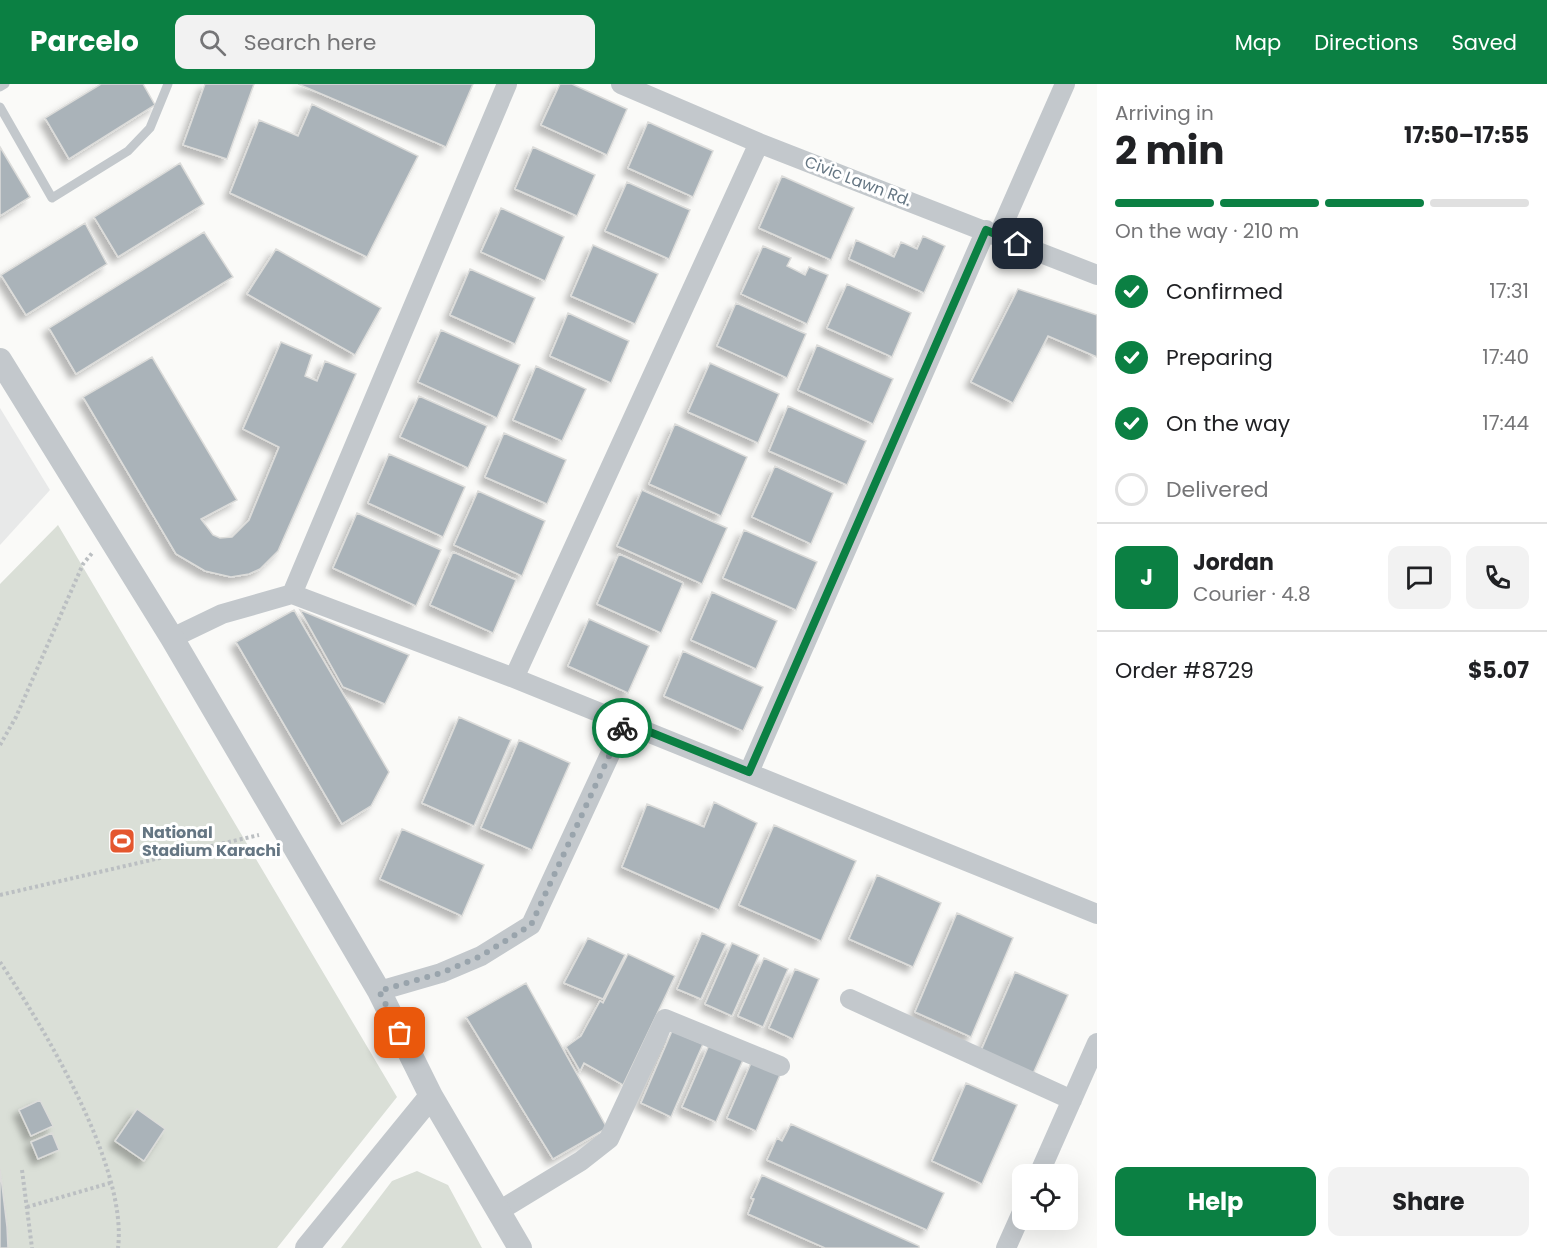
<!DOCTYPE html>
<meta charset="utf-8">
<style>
body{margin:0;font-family:Poppins,sans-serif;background:#f2f2f2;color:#202124;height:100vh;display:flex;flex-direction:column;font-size:22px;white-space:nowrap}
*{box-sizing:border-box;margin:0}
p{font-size:20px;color:#757577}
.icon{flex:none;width:33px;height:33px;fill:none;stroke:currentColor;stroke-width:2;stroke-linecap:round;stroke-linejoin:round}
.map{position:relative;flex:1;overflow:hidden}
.details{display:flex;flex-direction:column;background:#fff;width:450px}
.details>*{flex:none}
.controls{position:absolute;left:1012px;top:1080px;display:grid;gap:12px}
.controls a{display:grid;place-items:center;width:66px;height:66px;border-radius:12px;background:#fff;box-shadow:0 6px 24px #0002;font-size:30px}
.pin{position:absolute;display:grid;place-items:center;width:51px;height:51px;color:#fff;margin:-26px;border-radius:12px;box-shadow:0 3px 9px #0006}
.courier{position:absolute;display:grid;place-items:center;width:60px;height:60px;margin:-30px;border:4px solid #0b8043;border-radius:50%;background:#fff;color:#222;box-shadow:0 2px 8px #0007}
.overview em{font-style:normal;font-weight:700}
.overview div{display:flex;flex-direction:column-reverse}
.overview{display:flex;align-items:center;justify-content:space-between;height:102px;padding:0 18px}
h1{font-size:39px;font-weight:700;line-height:45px}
.bar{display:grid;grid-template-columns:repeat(4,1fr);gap:9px 6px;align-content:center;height:72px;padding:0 18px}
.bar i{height:8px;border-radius:4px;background:#e0e0e0}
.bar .active{background:#0b8043}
.bar p{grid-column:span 4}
.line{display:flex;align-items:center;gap:15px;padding:0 18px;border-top:2px solid #e0e0e0}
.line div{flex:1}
.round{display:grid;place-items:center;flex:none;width:63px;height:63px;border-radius:12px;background:#f2f2f2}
ol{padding:0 18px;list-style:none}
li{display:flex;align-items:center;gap:18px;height:66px}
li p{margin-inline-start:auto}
li .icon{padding:6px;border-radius:50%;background:#0b8043;color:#fff;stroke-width:4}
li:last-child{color:#757577}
li i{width:33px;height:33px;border:3px solid #e0e0e0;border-radius:50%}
.primary-button{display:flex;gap:12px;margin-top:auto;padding:12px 18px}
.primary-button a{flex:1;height:69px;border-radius:12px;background:#0b8043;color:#fff;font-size:24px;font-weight:700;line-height:69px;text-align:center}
.primary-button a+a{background:#f2f2f2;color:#202124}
header{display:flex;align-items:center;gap:36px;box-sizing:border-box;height:84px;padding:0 30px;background:#0b8043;color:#fff}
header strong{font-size:28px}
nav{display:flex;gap:33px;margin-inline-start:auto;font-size:21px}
.search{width:420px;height:54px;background:#f2f2f2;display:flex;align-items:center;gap:15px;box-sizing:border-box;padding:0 21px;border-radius:12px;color:#757577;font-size:22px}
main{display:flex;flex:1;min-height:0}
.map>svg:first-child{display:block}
.built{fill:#e8e9e9}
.green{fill:#dadfd7}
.building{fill:#aab3b9;stroke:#dcdcda;stroke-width:1.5;filter:url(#shadow)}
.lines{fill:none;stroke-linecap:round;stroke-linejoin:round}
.path{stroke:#bbbfc2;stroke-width:4;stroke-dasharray:3 3;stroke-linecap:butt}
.service{stroke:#c3c8cc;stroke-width:9}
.minor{stroke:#c3c8cc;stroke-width:20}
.tertiary{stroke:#c3c8cc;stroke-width:24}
.done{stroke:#99a4ac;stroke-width:6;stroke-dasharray:0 10.8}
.route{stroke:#0b8043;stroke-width:8}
.labels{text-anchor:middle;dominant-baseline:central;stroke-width:6;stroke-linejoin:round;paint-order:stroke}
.street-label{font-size:16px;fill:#657683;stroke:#fff}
.poi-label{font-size:16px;font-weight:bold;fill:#657683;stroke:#fff;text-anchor:start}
</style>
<header>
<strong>Parcelo</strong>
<div class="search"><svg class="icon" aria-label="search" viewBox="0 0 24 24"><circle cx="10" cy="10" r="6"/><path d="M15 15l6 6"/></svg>Search here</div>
<nav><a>Map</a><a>Directions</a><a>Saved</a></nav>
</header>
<main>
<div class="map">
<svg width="1097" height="1164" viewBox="0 0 1097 1164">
<defs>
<filter id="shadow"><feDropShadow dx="-5.5" dy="5.5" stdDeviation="3" flood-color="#0004"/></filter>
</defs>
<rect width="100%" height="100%" fill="#fafaf8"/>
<path class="built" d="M0,324L50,406L0,461Z"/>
<path class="green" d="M58,441L397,1013L277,1164H0V500Z
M417,1087L448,1101L482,1164H341L392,1097Z"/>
<path class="building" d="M101,0H143L155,21L69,75L45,34Z
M205,0H254L227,75L183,61Z
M298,0H473L446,63Z
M560,0H572L627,25L607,71L541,41Z
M312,20L418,72L367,173L230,109L259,36L298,52Z
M648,38L713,67L693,113L628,84Z
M0,63L30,113L0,132Z
M533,63L595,91L577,132L515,105Z
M180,79L204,120L118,173L94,133Z
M782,92L854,124L831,176L759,144Z
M627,98L690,126L669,175L605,147Z
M501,124L564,153L545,197L481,168Z
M85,139L107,180L26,231L1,191Z
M204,148L233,193L76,290L49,244Z
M923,152L945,162L924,209L849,175L856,156L894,173L901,158L917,165Z
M593,161L658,190L635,240L571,212Z
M763,162L791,174L787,182L805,191L809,183L828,191L807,240L741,210Z
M276,165L381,224L355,271L247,210Z
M470,185L535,214L515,260L450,231Z
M847,200L911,229L892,273L827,244Z
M1018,205L1097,231V273L1048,252L1013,319L971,298Z
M736,219L806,250L787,294L717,262Z
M568,229L629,257L611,299L550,272Z
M441,246L520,281L497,334L418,298Z
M281,258L312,271L305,292L317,297L325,277L356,290L278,467L260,485L249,490L231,493L205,487L176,470L83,313L152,273L237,416L201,435L213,451L220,454L232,453L249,436L279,363L243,345Z
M817,261L893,295L873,340L798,306Z
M710,279L779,310L758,359L688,328Z
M536,282L586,305L562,357L513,336Z
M419,312L487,342L468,384L400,353Z
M788,322L866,357L847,401L769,367Z
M675,340L747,373L721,432L649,400Z
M504,349L566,376L547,420L485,393Z
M389,370L465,403L443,453L368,419Z
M775,382L833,409L811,460L752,433Z
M642,406L727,444L702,500L617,462Z
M478,407L545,437L522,492L454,461Z
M357,429L441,466L416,522L333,484Z
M744,446L817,478L796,526L723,494Z
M453,468L516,496L493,549L430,521Z
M619,470L683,499L661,549L597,520Z
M712,508L777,537L756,585L691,556Z
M294,526L389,688L371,722L342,740L236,558Z
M300,526L409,571L385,620L343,603Z
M589,535L649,562L628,609L568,582Z
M683,567L763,603L743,647L664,612Z
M459,633L511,656L474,742L422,719Z
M519,656L570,679L532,766L481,744Z
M714,718L757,739L719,826L622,783L647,720L704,743Z
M774,741L856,777L821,857L739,821Z
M402,745L484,781L462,832L380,795Z
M877,791L941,819L913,883L849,855Z
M957,829L1013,854L971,953L915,928Z
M702,849L726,860L701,915L677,905Z
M588,854L625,871L603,915L564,899Z
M732,859L759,871L732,932L705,920Z
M628,870L675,892L623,1001L584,979L580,987L566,963L581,952L600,917L603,919Z
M764,874L788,885L763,943L738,932Z
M795,885L819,895L793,955L769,944Z
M1015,888L1068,911L1032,992L980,969Z
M526,899L607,1044L553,1075L466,933Z
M672,947L703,960L671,1033L641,1019Z
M709,961L743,976L716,1038L682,1023Z
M751,979L780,991L756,1047L727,1034Z
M966,999L1017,1021L982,1100L932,1077Z
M40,1016L53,1042L31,1052L19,1026Z
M137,1025L165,1045L144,1077L115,1057Z
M791,1040L944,1109L927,1146L767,1076L777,1054L782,1057Z
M52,1049L59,1066L38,1075L31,1058Z
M0,1085L7,1143L8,1164H0Z
M762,1091L919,1162V1164H825L748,1130L754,1115L751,1114Z"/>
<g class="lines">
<path class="path" d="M0,661L16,633L83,480L93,468
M0,811L259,751
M0,878C44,944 128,1083 118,1164
M22,1086L32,1164
M27,1123L110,1099"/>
<path class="service" d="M0,3L5,0
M0,23L52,114L128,67L150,44L168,0"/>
<path class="minor" d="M621,0L759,59L1097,191
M998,152L1065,0
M292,510L507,0
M172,554L222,530L292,510L514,594L1097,830
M514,594L759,59
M749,688L986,146
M379,907L441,889L481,872L531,841L625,638
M850,915L1072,1016
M1039,1090L1097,959
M499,1127L581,1077L609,1055L665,935L780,982
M1006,1164L1023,1126"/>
<path class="tertiary" d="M0,276L172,554L379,907L431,1012L520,1164
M307,1164L431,1012"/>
</g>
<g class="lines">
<path class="done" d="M400,949L379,907L441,889L481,872L531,841L622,644"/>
<path class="route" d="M622,644L625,638L749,688L986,146L1018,160"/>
</g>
<defs>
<symbol id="stadium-square" viewBox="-11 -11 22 22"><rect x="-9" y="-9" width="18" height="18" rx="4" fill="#e4572e" stroke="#fff"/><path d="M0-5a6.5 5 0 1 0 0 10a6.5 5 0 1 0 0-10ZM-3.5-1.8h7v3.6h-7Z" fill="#fff"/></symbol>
</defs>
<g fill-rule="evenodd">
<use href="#stadium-square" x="107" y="742" width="30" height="30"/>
</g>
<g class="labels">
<g class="street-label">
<text transform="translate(858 97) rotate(21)">Civic Lawn Rd.</text>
</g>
<g class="poi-label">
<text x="142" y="748">National<tspan x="142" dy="18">Stadium Karachi</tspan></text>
</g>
</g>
</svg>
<div class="controls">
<a><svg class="icon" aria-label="locate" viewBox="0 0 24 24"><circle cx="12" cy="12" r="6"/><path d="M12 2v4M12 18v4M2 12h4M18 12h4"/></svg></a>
</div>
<div class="pin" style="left:400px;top:949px;background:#ea580c"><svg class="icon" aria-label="bag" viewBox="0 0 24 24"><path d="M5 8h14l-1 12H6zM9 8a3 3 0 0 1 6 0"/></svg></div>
<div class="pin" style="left:1018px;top:160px;background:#1f2937"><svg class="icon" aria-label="home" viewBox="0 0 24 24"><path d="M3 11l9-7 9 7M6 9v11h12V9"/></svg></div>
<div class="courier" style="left:622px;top:644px"><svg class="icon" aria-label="bike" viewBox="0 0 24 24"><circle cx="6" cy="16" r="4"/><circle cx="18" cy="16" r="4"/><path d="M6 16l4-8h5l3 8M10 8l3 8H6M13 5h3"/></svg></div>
</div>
<section class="details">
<div class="overview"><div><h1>2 min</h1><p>Arriving in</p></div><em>17:50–17:55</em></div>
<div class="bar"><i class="active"></i><i class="active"></i><i class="active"></i><i></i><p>On the way · 210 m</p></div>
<ol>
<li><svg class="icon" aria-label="check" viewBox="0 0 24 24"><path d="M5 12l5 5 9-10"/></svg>Confirmed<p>17:31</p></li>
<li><svg class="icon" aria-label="check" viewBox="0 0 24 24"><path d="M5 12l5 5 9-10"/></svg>Preparing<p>17:40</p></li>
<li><svg class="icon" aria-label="check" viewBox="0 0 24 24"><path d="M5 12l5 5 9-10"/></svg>On the way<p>17:44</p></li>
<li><i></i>Delivered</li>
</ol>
<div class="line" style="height:108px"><b class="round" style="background:#0b8043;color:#fff">J</b><div><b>Jordan</b><p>Courier · 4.8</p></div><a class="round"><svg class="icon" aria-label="chat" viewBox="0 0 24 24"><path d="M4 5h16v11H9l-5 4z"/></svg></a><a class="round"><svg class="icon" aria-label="phone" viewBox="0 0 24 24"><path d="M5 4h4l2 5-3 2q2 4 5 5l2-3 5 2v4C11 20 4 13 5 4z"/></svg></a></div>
<div class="line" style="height:78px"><div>Order #8729</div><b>$5.07</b></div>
<div class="primary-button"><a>Help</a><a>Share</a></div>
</section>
</main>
